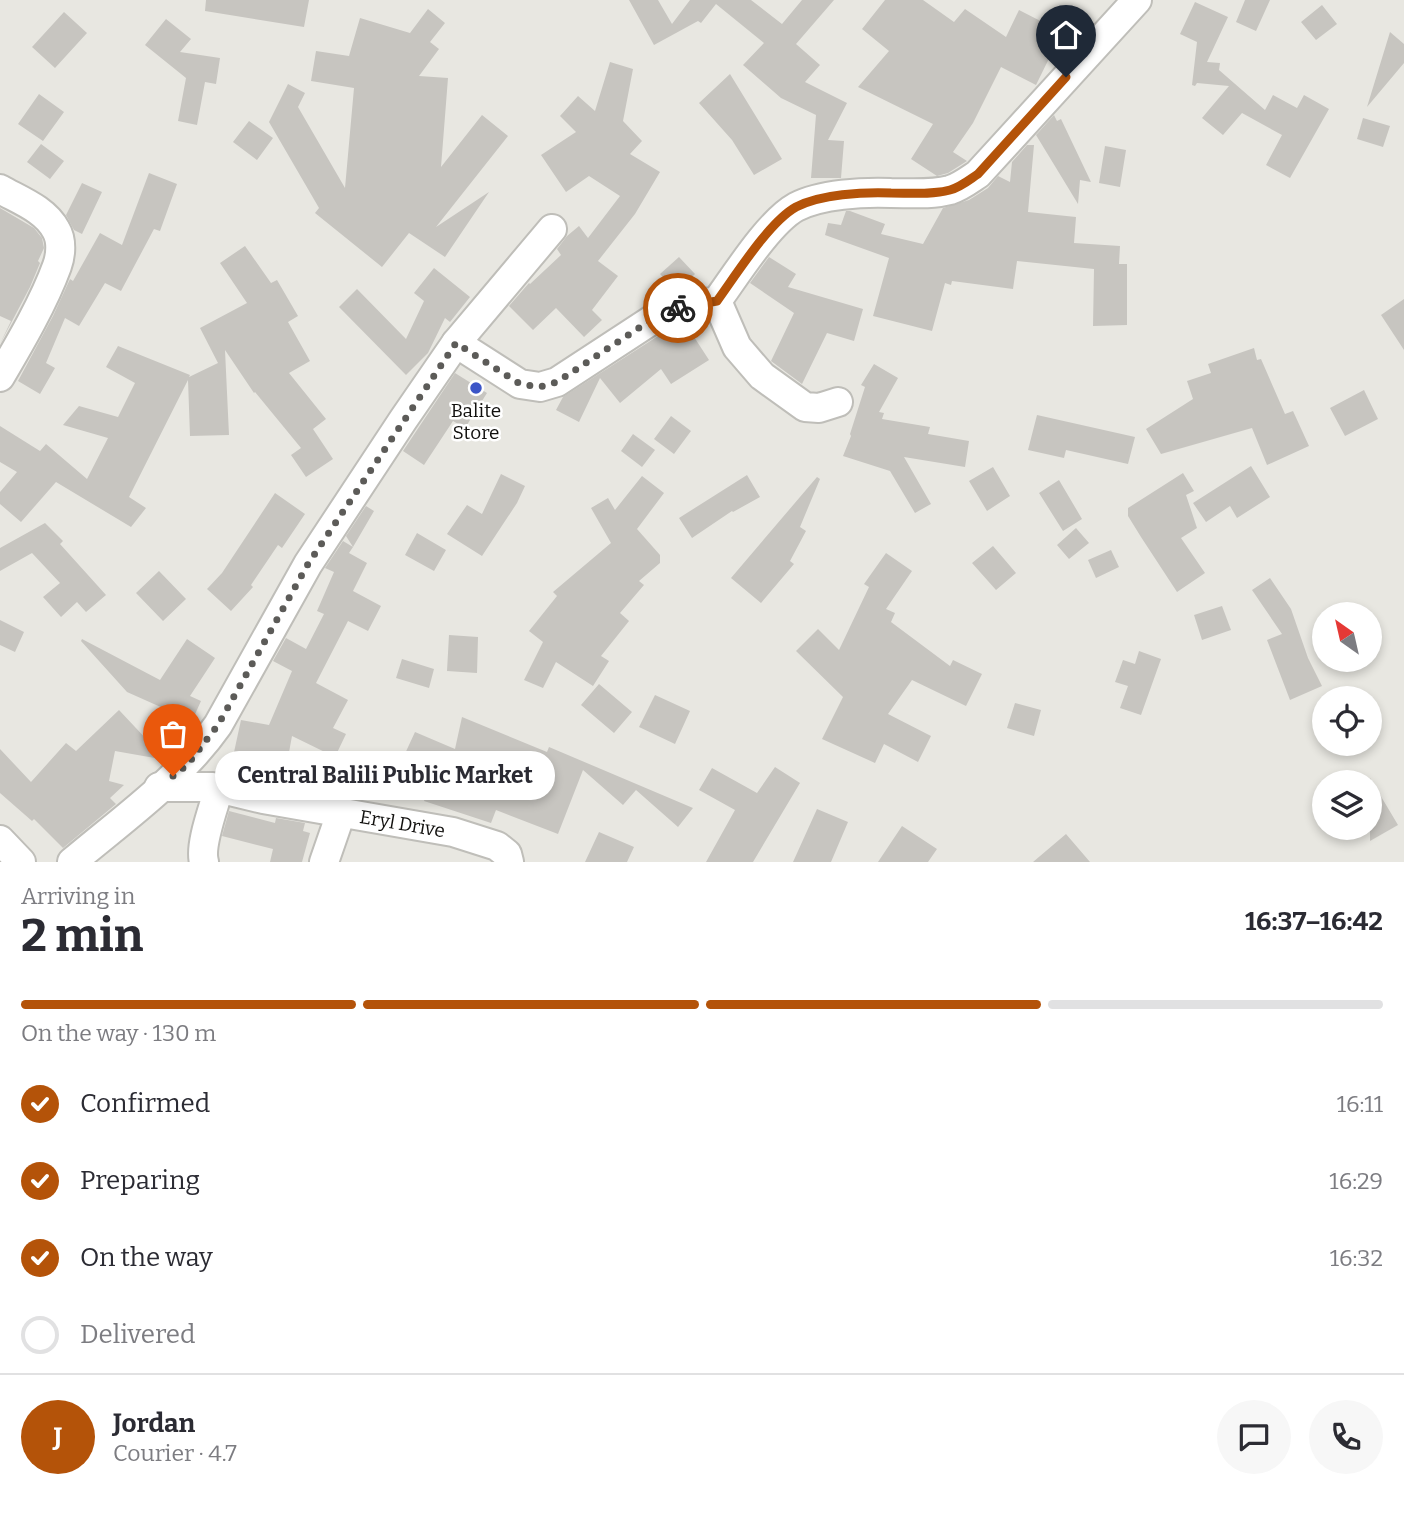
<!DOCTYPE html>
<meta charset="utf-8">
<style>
body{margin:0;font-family:Bitter,serif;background:#f7f7f7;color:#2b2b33;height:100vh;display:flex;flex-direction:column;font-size:26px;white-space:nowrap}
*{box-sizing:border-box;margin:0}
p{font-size:23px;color:#7c7c81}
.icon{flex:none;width:38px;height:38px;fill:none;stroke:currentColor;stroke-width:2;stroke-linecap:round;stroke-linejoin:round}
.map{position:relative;height:862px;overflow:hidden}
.panel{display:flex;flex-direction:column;background:#fff;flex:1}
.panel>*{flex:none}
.needle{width:46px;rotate:326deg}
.tools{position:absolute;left:1312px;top:602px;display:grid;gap:14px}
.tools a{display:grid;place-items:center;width:70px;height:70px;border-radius:50%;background:#fff;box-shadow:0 4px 10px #0003;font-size:35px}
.pin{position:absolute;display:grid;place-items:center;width:60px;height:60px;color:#fff;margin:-72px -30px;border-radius:50% 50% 50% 0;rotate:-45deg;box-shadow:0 0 7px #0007}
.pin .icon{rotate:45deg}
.courier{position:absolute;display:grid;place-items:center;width:70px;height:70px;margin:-35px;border:5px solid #b45309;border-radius:50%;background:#fff;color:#222;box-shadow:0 2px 9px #0007}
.bubble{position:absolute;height:49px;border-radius:24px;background:#fff;box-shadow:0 4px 10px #0003;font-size:23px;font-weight:700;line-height:49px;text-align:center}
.overview em{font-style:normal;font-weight:700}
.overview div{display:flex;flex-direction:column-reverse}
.overview{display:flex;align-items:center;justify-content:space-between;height:119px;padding:0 21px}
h1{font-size:46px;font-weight:700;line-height:52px}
.bar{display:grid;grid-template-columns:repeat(4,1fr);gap:10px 7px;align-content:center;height:84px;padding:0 21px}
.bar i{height:9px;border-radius:5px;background:#e1e1e2}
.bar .active{background:#b45309}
.bar p{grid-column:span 4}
.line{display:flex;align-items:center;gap:18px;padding:0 21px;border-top:2px solid #e1e1e2}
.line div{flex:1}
.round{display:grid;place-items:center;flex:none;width:74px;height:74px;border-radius:37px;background:#f7f7f7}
ol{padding:0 21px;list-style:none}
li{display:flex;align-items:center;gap:21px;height:77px}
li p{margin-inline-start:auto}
li .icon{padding:7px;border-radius:50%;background:#b45309;color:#fff;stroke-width:4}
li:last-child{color:#7c7c81}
li i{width:38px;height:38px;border:4px solid #e1e1e2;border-radius:50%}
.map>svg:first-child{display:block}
.building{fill:#c7c5c0}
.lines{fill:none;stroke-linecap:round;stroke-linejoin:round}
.street-casing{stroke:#bfbeb9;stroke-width:32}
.street{stroke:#fff;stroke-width:28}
.done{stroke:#5c5b58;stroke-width:7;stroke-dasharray:0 12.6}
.route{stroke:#b45309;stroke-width:9}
.poi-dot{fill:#3c55c7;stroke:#fff;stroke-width:2.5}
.labels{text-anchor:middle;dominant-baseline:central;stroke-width:5;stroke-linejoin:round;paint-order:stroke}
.poi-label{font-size:19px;fill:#11100e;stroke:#fff}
.street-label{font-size:19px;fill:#11100e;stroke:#fff}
</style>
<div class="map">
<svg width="1404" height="862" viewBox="0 0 1404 862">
<rect width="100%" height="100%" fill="#e8e7e1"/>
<path class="building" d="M206,0H309L304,27L205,11Z
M629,0H658L672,24L690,0H751L782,24L802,0H834L796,44L820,65L805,82L847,103L828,140L844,141L841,178H811L816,115L781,98L743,65L764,43L716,4L701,23L698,21L654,45Z
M885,0H923L954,22L965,9L1006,37L1019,10L1062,32L1036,85L1001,67L973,123L953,152L967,161L948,173L937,176L911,159L933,124L858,87L889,51L862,29Z
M1245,0H1270L1256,31L1236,22Z
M1195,2L1228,17L1207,62L1220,63L1219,70L1265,110L1273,95L1297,108L1304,95L1329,109L1290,178L1266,165L1282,135L1242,113L1223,135L1202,118L1229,86L1197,83L1195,86L1192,85L1197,42L1180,34Z
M1322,5L1337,24L1316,40L1301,22Z
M428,9L445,23L430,42L439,49L419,76L448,78L441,167L482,115L508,136L436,227L489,192L445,257L409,233L382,267L315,213L319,208L269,122L288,84L305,93L298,107L345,188L354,88L311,81L316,51L349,56L360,18L410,33Z
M64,12L87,33L55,68L32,47Z
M166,19L191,39L180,52L220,58L216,84L205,82L197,125L178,121L186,78L145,45Z
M1390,32L1404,44V63L1367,107Z
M610,62L633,69L623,121L642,141L630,154L660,172L635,214L598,261L618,276L592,310L602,320L584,337L556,308L533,330L509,306L529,283L530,284L561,255L557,249L567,236L579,226L588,238L620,196L589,176L566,192L541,155L576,132L560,116L578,96L595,111Z
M730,74L782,159L754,175L732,140L699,103Z
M39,94L64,112L43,141L18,124Z
M1054,115L1057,121L1061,119L1091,182L1080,180L1078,204L1036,135Z
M1363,118L1390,126L1383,147L1357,139Z
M249,121L273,138L257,160L233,142Z
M41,144L64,161L50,179L27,162Z
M1027,145H1034L1028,212L1076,217L1074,243L1120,246L1119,264H1127V325L1093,326L1094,269L1017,261L1013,289L952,281L951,285L945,283L932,331L873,316L889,258L825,235L828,223L841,225L846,211H850L885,224L881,234L923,244L943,208L969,200L988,188L998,176L1010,182L1012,162Z
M1105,146L1126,150L1120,187L1099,183Z
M149,173L177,184L160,231L154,229L121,291L105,283L79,326L65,318L46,363L55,368L40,394L18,381L53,316L70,279L73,281L100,233L122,245Z
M82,183L102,192L82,234L74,230L66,215Z
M0,208L34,228L42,238L44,248L38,261L40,263L30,287L0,344L11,321L0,316Z
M245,246L271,283L277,280L298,316L288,322L310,361L289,373L326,419L313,429L333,459L306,477L291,455L301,448L255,392L254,393L225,350L229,435L190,436L188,380L129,497L146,508L131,527L56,482L21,522L0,504V492L17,472L0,462V426L40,451L46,444L87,479L108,438L63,425L79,406L118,417L135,383L106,367L118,346L190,375L189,377L218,363L200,328L247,303L220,263Z
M679,257L695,274L676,291L660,274Z
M769,257L796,274L788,287L863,309L854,341L827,333L802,384L771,361L794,313L750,283Z
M434,268L470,297L450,322L445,318L428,353L406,375L339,307L357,289L406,339L424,301L414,293Z
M1404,299V350L1381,315Z
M685,323L709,360L671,384L661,369L620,403L600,378L579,422L556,410L563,397L669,329Z
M1254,348L1257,360L1261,359L1285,414L1293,411L1309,446L1267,465L1252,428L1161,454L1146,429L1193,399L1187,381L1211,373L1208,364Z
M874,364L898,378L879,412L884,413L882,419L930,427L928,434L969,441L965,467L904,457L931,504L915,513L890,471L843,456L851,436L850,434L865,387L861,385Z
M455,373L487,393L465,428L453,421L424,465L403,451Z
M1364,390L1378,419L1345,436L1330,408Z
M1037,415L1135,437L1128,464L1066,450L1064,458L1028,450Z
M671,416L691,431L674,454L654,439Z
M633,434L655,450L642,467L621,451Z
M1251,466L1270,497L1237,518L1230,506L1206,522L1193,503Z
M993,467L1010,496L987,511L969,481Z
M1183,473L1194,491L1186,495L1197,528L1181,538L1205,573L1177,592L1141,537L1128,516V508Z
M501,474L525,486L517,503L482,556L447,534L467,505L482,514Z
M747,475L760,497L733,512L732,511L692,538L679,518Z
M642,476L664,493L637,529L660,555V563L639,581L644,585L620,613L629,621L601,656L609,661L593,686L556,662L543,688L524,680L543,642L529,631L557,596L553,592L611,543L591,508L608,498L615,510Z
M817,477L820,479L800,527L806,531L790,561L794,564L761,603L731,578Z
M1059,480L1082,519L1063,531L1039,493Z
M275,493L305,514L282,548L278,545L251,585L253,587L231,611L207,589L222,573Z
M366,506L374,511L353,547L346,536Z
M45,523L63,541L60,544L106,595L86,612L77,602L61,617L43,597L60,583L32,553L0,571V548Z
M1076,528L1089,543L1069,559L1057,545Z
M417,533L446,550L434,571L405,555Z
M343,541L353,547L349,553L367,563L353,591L381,606L368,631L348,621L316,683L348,700L333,728L346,734L335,757L292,736L283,785L258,780L259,772L231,766L241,720L269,725L292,671L273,661L286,638L306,649L324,614L317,611L334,572L325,568Z
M993,546L1016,573L996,590L972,563Z
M1111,550L1119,567L1096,578L1088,560Z
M886,553L912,571L886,609L895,613L891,622L950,666L953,660L982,674L966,706L912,680L888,714L931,736L918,762L884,744L875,763L822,739L843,697L796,651L818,629L839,650L869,587L864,584Z
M159,571L186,599L163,621L136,593Z
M1270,578L1291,609L1308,658L1322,686L1290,700L1267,640L1282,634L1252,590Z
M1222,606L1231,630L1202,640L1194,615Z
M0,620L24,632L15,652L0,645Z
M449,635L478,637L477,673L447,671Z
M82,639L160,680L187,639L215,658L190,696L201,701L192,721L127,692L81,641Z
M1139,651L1161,659L1141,715L1120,708L1128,686L1115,682L1123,660L1135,664Z
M402,659L434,669L429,688L396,678Z
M599,684L632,712L614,733L581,705Z
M655,695L690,711L675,744L639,727Z
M1015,703L1041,710L1034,736L1007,728Z
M119,710L166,760L115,751L109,781L124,785L110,798L116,804L63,848L34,819L32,821L0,793V749L31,782L66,743L76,751Z
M462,717L547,752L549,747L693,808L678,827L636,790L623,805L583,770L558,834L496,810L491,823L424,801L429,785L397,771L415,732L455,749Z
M775,767L800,783L753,862H706L735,810L699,790L712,768L757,793Z
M1370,778L1398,825L1370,841Z
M817,809L848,822L831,862H793Z
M229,811L275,823L276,818L305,823L303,831L310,833L302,862H270L273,849L222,836Z
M902,826L937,849L928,862H878Z
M599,832L634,847L627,862H585Z
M1066,834L1090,862H1033Z"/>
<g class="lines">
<defs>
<g id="street">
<path d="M0,189C19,200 45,209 56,230C62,240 61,255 57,266C44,302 20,343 0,377"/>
<path d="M717,301L737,347L762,376L805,407L819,408L838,402"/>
<path d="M456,343L520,384L540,387L557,382L661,314L677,308L717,301C736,275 769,222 796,207C821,194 863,192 891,193C910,193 931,195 950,190C960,187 969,180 978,174L1137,0"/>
<path id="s1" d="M159,787H213L263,799L453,832L497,846L507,854L509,862"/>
<path d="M0,840L21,862"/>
<path d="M72,862C123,819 180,779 218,725L308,564L403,420L456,343L552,229"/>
<path d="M204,862C199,845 214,807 219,788"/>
<path d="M324,862L341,813"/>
</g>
</defs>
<use href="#street" class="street-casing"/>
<use href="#street" class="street"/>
</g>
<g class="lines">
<path class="done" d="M173,776L187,765L218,725L308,564L456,343L520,384L540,387L557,382L660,314L678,308"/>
<path class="route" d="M678,308L717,301C736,275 769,222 796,207C821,194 863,192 891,193C910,193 931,195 950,190C961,187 969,180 978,174L1066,77"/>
</g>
<circle class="poi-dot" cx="476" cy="388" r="7"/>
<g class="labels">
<g class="poi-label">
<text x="476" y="410">Balite<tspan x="476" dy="22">Store</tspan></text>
</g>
<g class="street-label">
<text stroke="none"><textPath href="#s1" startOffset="247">Eryl Drive</textPath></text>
</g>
</g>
</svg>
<div class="tools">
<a><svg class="needle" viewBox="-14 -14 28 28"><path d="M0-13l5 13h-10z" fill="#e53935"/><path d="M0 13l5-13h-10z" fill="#7c7c81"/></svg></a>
<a><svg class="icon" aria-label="locate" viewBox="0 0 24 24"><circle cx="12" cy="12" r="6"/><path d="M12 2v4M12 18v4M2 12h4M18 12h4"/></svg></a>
<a><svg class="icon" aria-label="layers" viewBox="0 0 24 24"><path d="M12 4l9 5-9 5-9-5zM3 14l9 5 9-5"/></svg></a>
</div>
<div class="pin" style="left:173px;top:776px;background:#ea580c"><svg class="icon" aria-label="bag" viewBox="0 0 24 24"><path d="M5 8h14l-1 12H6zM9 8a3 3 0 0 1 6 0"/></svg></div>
<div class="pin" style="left:1066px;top:77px;background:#1f2937"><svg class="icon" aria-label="home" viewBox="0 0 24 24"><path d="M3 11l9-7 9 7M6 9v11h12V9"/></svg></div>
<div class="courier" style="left:678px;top:308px"><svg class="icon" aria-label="bike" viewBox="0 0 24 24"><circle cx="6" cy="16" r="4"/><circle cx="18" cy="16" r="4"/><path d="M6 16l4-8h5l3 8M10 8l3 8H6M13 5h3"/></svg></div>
<div class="bubble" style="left:215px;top:751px;width:340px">Central Balili Public Market</div>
</div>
<section class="panel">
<div class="overview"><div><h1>2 min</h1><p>Arriving in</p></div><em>16:37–16:42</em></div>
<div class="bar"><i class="active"></i><i class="active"></i><i class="active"></i><i></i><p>On the way · 130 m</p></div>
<ol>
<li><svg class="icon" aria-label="check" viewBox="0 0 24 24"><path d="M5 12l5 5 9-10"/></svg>Confirmed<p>16:11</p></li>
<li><svg class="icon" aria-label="check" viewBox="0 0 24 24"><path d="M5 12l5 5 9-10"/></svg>Preparing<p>16:29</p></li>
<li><svg class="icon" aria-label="check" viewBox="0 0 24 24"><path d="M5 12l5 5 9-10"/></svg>On the way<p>16:32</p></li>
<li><i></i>Delivered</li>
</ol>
<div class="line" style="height:126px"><b class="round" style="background:#b45309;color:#fff">J</b><div><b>Jordan</b><p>Courier · 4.7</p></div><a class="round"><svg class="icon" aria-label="chat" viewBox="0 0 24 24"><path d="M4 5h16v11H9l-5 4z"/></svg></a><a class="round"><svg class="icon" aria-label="phone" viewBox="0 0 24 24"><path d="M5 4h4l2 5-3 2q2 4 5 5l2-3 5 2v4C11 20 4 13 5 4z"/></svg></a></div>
</section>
